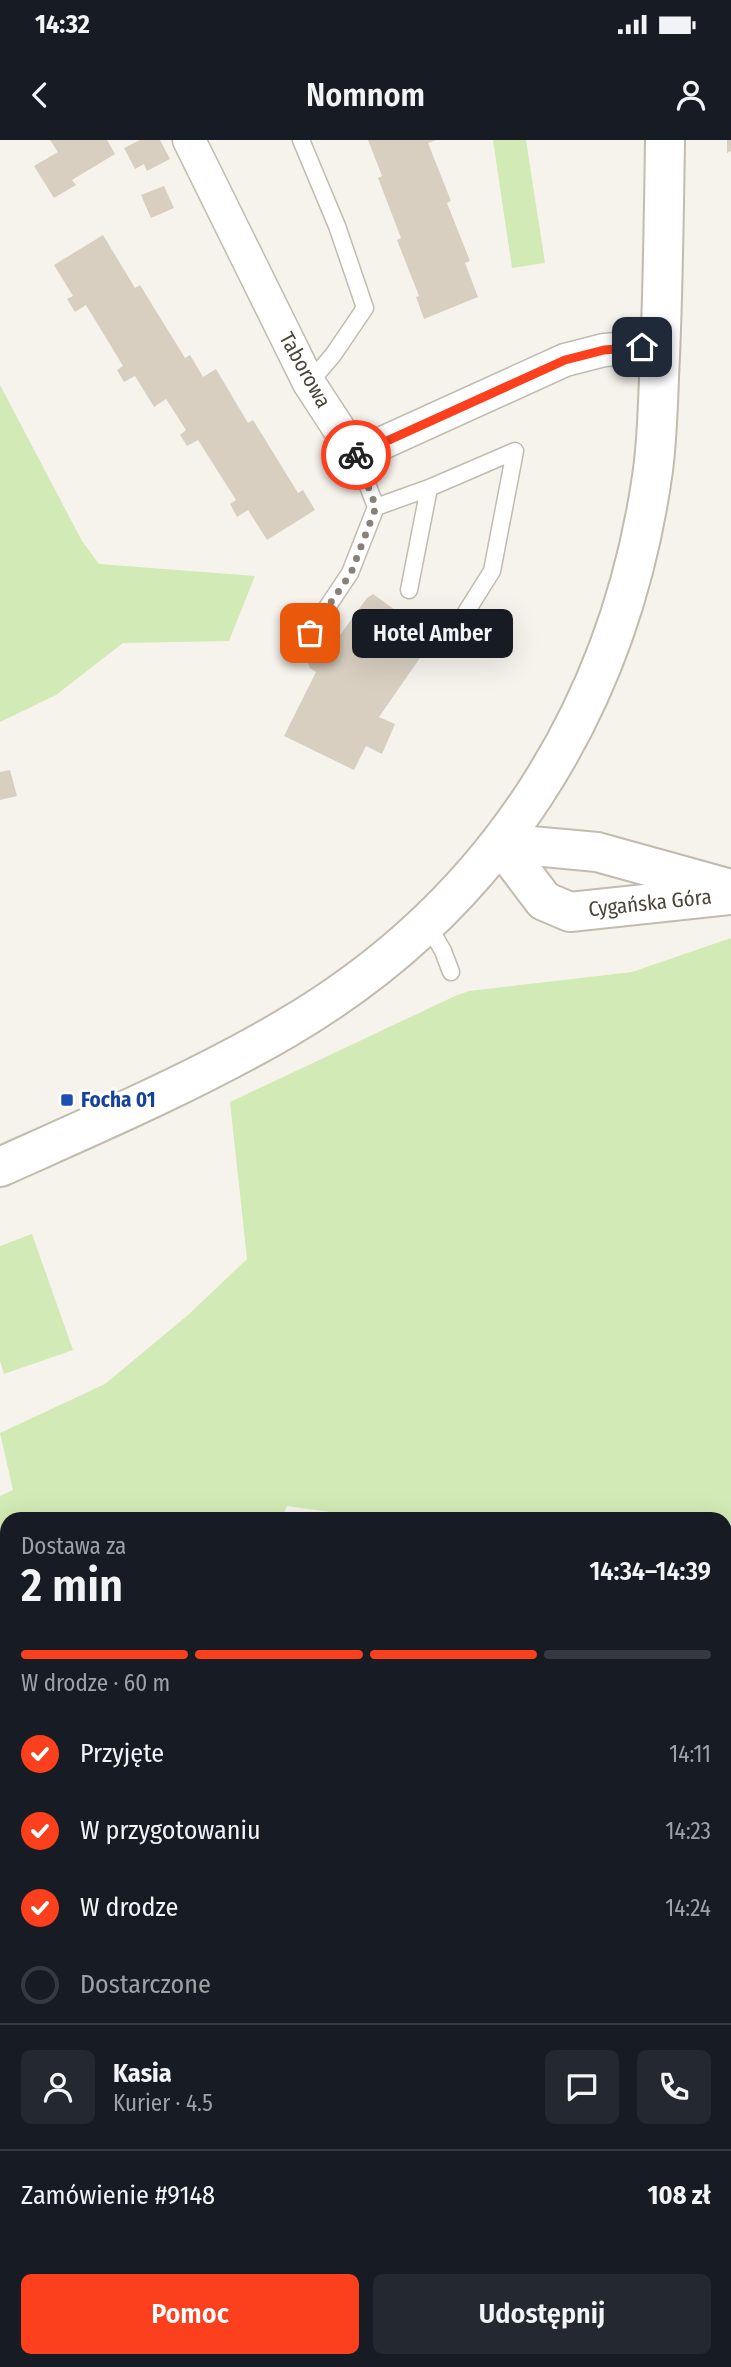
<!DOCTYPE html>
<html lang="pl">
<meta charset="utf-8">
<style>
body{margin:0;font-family:"Fira Sans Condensed",sans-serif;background:#242831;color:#f1f3f6;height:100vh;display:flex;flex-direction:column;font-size:26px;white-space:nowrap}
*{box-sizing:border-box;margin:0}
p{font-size:23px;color:#9ea1a6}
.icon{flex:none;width:38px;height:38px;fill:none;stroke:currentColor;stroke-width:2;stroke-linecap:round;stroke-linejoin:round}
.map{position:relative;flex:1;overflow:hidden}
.drawer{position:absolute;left:0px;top:1372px;width:732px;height:856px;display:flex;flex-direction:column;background:#171b24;border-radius:21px 21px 0 0;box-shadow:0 7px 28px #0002}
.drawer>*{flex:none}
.pin{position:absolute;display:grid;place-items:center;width:60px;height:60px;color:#fff;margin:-30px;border-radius:14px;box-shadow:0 4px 10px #0006}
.courier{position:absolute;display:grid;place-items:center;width:70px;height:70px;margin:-35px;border:5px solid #fc3f1d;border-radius:50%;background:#fff;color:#222;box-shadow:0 2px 9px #0007}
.bubble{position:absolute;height:49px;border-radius:10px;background:#171b24;box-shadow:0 7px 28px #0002;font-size:23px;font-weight:600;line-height:49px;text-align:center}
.head em{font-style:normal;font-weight:600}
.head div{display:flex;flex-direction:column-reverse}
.head{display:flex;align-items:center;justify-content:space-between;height:119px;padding:0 21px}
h1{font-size:46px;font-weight:600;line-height:52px}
.bar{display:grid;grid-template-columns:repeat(4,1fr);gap:10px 7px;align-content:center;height:84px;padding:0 21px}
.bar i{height:9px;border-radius:5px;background:#363941}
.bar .selected{background:#fc3f1d}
.bar p{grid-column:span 4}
.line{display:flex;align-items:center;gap:18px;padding:0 21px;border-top:2px solid #363941}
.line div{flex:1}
.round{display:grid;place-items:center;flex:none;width:74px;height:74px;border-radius:10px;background:#242831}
ol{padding:0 21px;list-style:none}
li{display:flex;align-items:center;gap:21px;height:77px}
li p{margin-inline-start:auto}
li .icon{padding:7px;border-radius:50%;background:#fc3f1d;color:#fff;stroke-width:4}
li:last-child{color:#9ea1a6}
li i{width:38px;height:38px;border:4px solid #363941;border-radius:50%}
.button{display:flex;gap:14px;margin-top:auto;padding:14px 21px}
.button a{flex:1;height:80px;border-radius:10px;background:#fc3f1d;color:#fff;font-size:28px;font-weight:600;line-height:80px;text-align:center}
.button a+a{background:#242831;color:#f1f3f6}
.status{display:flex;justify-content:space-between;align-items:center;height:49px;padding:0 35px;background:#171b24;direction:ltr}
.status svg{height:19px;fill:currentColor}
header{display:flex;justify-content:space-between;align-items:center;height:91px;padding:0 21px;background:#171b24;font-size:32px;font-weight:600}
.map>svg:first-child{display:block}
.green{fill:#d2eab5}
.building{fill:#d8cfc1}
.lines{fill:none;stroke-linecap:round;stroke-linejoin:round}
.service-casing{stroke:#c2bbae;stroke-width:19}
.minor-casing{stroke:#c2bbae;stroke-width:35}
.tertiary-casing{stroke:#c2bbae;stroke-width:42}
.service{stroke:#fff;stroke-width:16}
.minor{stroke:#fff;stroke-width:32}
.tertiary{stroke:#fff;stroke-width:38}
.done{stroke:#878178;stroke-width:7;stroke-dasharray:0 12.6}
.route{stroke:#fc3f1d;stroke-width:9}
.transit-dot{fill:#1a4fb4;stroke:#fff;stroke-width:2.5}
.labels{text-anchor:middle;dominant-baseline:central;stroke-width:6;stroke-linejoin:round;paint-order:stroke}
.street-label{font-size:21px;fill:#4b4439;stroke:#fff}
.transit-label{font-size:21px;font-weight:bold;fill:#164399;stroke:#fff;text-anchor:start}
</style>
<div class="status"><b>14:32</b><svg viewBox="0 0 49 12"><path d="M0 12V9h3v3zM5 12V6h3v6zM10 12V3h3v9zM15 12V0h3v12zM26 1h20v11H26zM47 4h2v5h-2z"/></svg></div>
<header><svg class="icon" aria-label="back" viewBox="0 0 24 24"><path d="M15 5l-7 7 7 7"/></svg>Nomnom<svg class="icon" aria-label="person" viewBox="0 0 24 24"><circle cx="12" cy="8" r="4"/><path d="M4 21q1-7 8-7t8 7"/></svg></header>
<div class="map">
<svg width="731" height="2227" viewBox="0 0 731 2227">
<rect width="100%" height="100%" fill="#f6f3ec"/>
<path class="green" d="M493,0H526L545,123L512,128Z
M0,245L82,401L99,424L255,436L229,501L123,503L56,555L0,582Z
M731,798V1805L724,1784V1379H379L287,1366L282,1379H7V1546L0,1549V1356L13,1350L0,1293L105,1244L188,1175L247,1119L230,962L455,856L469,851L632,832Z
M32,1094L73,1210L4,1234L0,1221V1106Z
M731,1923V2227H496L512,2221H724V1926Z
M7,2216V2221H389L391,2227H0V2219Z"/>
<path class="building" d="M50,0H107L115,14L72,40L76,45L54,58L34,26L58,12Z
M140,0H160L170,19L147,31L144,24L135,29L124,8Z
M368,0H436L428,3L451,61L447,63L470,121L465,123L478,157L424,179L416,157L419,156L397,100L401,98L378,38L382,36Z
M727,0H731V11L727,13Z
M164,46L174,68L151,78L141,55Z
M103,95L135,148L140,145L185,218L190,215L203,237L216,229L248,283L253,280L298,353L303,350L315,370L267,400L248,370L237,377L230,364L236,360L198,300L187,306L180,295L186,290L166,259L154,267L135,236L124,242L117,230L123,226L86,165L75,172L67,159L73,156L54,125Z
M373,454L432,497L431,502L379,577L395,584L382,614L366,606L354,630L284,596L316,532L310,528L308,523L321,506L324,504L330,509L367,458Z
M10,630L17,656L0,660V632Z
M7,1774V1879L0,1881V1777Z
M0,1905L7,1923V2094L0,2096Z"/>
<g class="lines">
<defs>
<path id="service" d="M301,0L337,86L365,168L333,215L309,243
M376,367L429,348L515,311L492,431L453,493
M409,450L429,348
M310,493L350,433L376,367L356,315
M427,783L443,811L451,832
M0,1693L7,1690
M0,1730L7,1745"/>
<path id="minor" d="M189,0L309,243L356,315L565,220L604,210L660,206
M724,1908L731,1905
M0,2177L7,2175"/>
<path id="tertiary" d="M500,703L544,761L570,772L731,755
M500,703L597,712L727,748
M0,1027C96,984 194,942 285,889C494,767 620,569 653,330C658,292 658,253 660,216C663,144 664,72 665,0"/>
</defs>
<use href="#service" class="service-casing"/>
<use href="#minor" class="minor-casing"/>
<use href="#tertiary" class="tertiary-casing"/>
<use href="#service" class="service"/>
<use href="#minor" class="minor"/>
<use href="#tertiary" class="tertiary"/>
</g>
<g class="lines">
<path class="done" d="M310,493L351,433L376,367L356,315"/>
<path class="route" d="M356,315L565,220L604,210L642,207"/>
</g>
<rect class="transit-dot" x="60" y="953" width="14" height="14" rx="3.5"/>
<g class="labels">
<g class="street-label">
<text transform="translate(305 230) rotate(61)">Taborowa</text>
<text transform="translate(650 763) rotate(-6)">Cygańska Góra</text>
</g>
<g class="transit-label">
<text x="81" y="960">Focha 01</text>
</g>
</g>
</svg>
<div class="pin" style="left:310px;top:493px;background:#ea580c"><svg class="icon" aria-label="bag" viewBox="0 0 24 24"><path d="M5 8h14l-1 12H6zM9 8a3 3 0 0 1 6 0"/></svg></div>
<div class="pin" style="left:642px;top:207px;background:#1f2937"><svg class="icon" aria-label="home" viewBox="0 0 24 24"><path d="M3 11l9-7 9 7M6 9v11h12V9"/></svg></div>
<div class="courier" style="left:356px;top:315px"><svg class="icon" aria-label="bike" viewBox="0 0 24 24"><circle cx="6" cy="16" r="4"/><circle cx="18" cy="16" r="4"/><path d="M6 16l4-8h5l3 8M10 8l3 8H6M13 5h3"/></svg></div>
<div class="bubble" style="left:352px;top:469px;width:161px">Hotel Amber</div>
<section class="drawer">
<div class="head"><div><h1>2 min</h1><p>Dostawa za</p></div><em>14:34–14:39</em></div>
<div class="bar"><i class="selected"></i><i class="selected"></i><i class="selected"></i><i></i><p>W drodze · 60 m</p></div>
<ol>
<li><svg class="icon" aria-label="check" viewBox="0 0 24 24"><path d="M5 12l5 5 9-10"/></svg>Przyjęte<p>14:11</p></li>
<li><svg class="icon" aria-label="check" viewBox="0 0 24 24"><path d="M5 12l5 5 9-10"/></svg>W przygotowaniu<p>14:23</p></li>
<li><svg class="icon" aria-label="check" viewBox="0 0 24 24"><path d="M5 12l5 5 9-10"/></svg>W drodze<p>14:24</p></li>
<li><i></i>Dostarczone</li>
</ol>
<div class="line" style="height:126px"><a class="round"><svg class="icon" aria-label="person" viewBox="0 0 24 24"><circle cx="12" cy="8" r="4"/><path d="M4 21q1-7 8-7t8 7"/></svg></a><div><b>Kasia</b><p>Kurier · 4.5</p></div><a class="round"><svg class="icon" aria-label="chat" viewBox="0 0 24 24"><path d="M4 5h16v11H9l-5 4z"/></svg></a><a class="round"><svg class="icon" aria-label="phone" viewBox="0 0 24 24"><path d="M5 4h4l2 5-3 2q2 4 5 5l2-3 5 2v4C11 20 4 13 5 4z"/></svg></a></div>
<div class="line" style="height:91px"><div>Zamówienie #9148</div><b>108 zł</b></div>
<div class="button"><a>Pomoc</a><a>Udostępnij</a></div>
</section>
</div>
